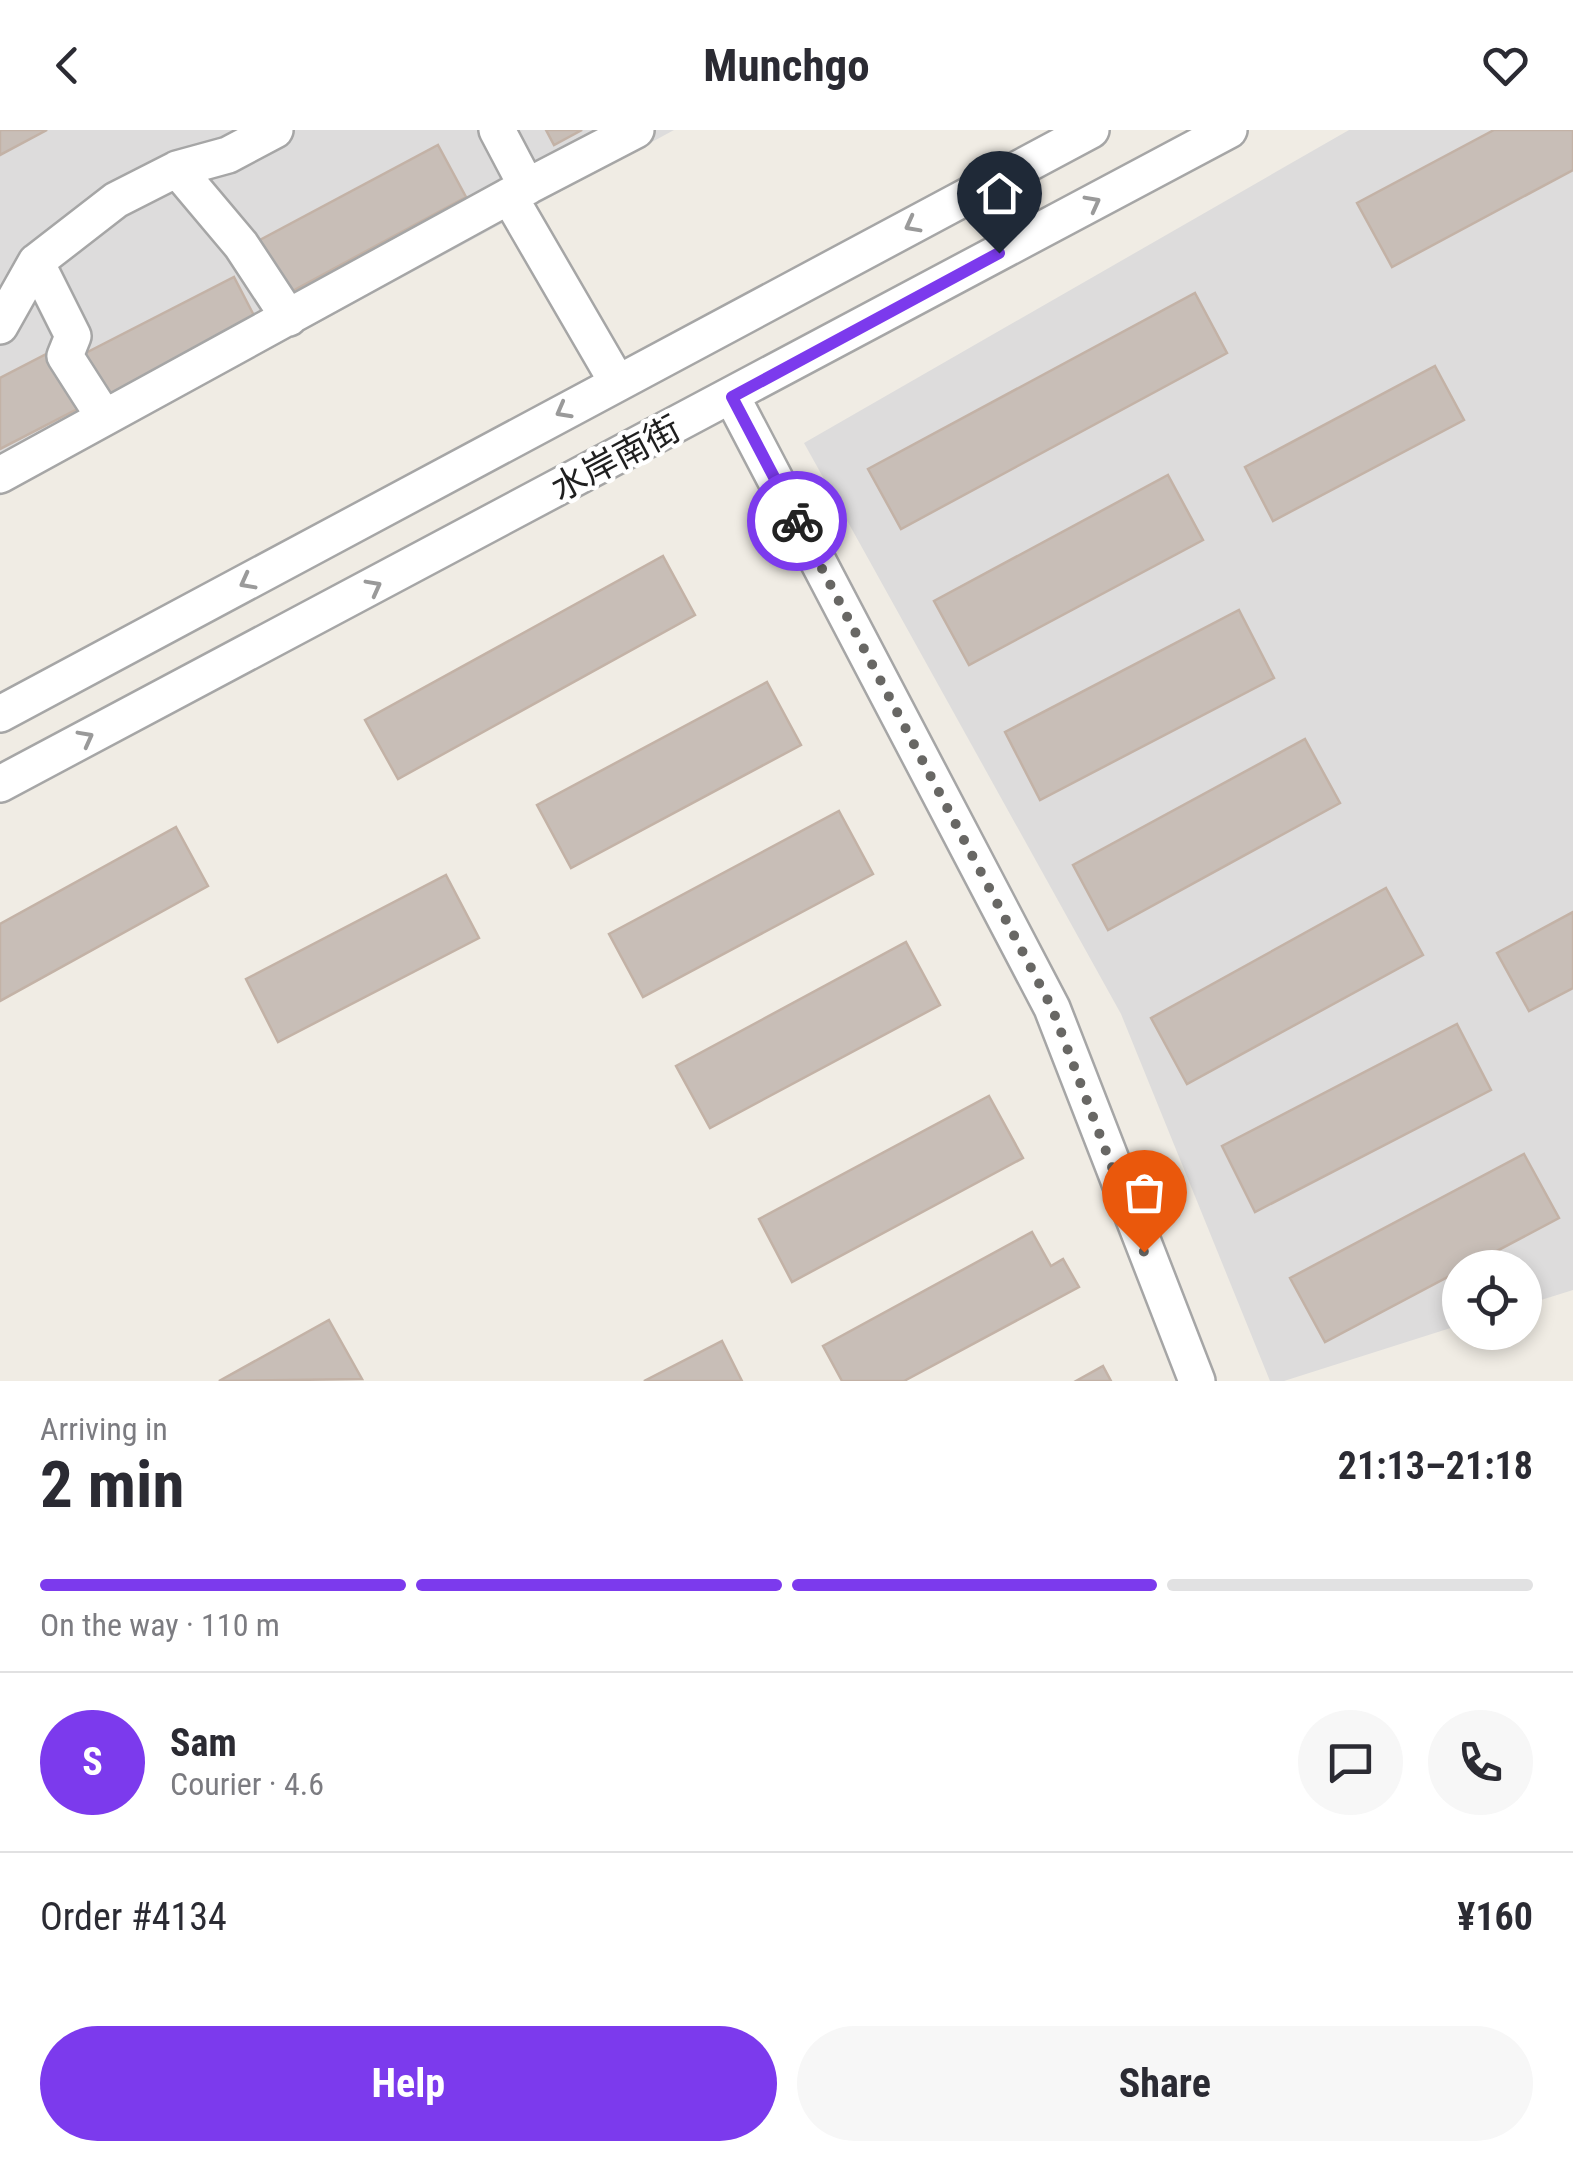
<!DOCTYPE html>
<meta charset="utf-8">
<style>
body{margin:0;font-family:"Roboto Condensed","Noto Sans SC",sans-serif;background:#f7f7f7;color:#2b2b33;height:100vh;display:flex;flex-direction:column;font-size:38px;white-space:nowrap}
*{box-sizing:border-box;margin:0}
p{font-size:32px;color:#7c7c81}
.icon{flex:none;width:55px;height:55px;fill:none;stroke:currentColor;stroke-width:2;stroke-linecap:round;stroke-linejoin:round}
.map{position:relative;height:1251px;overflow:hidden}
.details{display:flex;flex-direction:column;background:#fff;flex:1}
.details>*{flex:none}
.buttons{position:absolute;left:1442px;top:1120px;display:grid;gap:20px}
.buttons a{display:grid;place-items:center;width:100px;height:100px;border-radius:50%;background:#fff;box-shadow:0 5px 15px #0003;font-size:50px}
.pin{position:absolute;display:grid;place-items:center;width:85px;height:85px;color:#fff;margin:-102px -42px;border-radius:50% 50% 50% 0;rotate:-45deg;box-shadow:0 0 10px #0007}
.pin .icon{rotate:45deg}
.courier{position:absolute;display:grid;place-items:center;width:100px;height:100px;margin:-50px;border:8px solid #7c3aed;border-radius:50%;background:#fff;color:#222;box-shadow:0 2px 12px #0007}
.overview em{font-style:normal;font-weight:700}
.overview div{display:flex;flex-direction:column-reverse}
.overview{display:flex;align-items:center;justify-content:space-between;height:170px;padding:0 40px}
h1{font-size:65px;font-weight:700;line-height:75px}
.bar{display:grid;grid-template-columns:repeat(4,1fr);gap:15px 10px;align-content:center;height:120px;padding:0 40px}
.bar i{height:12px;border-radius:8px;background:#e1e1e2}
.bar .current{background:#7c3aed}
.bar p{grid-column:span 4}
.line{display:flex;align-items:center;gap:25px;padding:0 40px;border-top:2px solid #e1e1e2}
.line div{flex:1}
.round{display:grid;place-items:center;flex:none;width:105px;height:105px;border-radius:52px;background:#f7f7f7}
.cta{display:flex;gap:20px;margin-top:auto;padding:20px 40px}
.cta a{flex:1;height:115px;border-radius:60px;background:#7c3aed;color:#fff;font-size:40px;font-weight:700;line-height:115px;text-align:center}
.cta a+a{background:#f7f7f7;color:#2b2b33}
header{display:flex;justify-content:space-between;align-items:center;height:130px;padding:0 40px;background:#fff;font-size:45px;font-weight:700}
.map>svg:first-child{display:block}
.residential{fill:#dddcdc}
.building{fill:#c8beb7;stroke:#c3b2a6;stroke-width:2.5}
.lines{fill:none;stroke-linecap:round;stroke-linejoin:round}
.minor-casing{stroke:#a6a6a6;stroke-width:40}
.minor{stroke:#fff;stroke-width:35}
.oneway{stroke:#9a9a9a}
.done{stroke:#686764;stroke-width:10;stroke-dasharray:0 18}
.route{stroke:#7c3aed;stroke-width:12}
.labels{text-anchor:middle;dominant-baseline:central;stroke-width:9;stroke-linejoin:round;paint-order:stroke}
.street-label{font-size:35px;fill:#1f1f1f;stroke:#fff}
</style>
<header><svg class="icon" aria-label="back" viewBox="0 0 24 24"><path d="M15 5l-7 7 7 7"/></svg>Munchgo<svg class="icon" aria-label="heart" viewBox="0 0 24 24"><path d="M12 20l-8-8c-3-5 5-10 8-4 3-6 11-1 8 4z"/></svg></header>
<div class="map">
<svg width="1573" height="1251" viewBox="0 0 1573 1251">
<rect width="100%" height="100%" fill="#f0ece4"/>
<path class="residential" d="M0,0H674L0,366Z
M1349,0H1573V1160L1525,1175V1138H1460V1195L1284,1251H1270L1121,884L804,313Z"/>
<path class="building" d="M0,0H47L0,25Z
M546,0H582L554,15Z
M1494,0H1573V40L1392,137L1357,73Z
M438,15L466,67L287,164L258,111Z
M234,147L261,199L101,282L74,229Z
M1195,163L1227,223L901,399L868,339Z
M60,217L89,273L0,319V248Z
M1435,236L1464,290L1273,391L1245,337Z
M1168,345L1203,410L969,535L934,471Z
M663,426L695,485L398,649L365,590Z
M1239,480L1274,548L1040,670L1005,602Z
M767,552L801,615L571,738L537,675Z
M1305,609L1340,673L1108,800L1073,735Z
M839,681L873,744L643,867L609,804Z
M176,697L208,756L0,871V794Z
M446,745L479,808L278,912L246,849Z
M1386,758L1423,825L1187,954L1151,888Z
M1573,782V858L1529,881L1497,823Z
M906,812L940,875L710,998L676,936Z
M1457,894L1491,960L1255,1082L1222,1016Z
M989,966L1023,1028L792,1152L759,1089Z
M1524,1024L1559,1088L1325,1212L1290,1148Z
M1032,1102L1051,1136L1063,1129L1079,1157L904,1251H842L823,1216Z
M329,1190L362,1249L219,1251Z
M722,1211L742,1251H644Z
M1103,1236L1111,1251H1076Z"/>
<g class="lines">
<defs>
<path id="minor" d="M497,0L527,57
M177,39L241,115L289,188
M36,132L73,206L65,226L104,287
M0,196L36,132L116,70L177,39L228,25L275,0
M617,252L509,66L636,0
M732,267L1052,878L1197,1251
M0,345L509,66
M0,584L1091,0
M0,654L1229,0"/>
</defs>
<use href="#minor" class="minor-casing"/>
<use href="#minor" class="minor"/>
</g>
<defs><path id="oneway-chevron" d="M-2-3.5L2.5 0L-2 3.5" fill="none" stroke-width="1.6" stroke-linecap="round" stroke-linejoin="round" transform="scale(2.5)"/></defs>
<g class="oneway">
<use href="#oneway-chevron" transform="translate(1093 73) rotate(-28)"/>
<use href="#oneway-chevron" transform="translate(912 95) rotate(152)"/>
<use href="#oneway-chevron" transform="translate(563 281) rotate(151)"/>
<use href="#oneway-chevron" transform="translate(247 452) rotate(152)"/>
<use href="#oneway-chevron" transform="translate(374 457) rotate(-28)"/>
<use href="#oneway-chevron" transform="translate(86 608) rotate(-28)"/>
</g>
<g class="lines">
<path class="done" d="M797,391L1052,878L1144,1122"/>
<path class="route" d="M797,391L732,267L999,123"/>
</g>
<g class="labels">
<g class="street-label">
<text transform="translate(616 329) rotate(-28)">水岸南街</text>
</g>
</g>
</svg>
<div class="buttons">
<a><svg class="icon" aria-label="locate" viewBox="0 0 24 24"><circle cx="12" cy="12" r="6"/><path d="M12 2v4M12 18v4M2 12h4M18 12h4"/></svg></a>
</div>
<div class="pin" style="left:1144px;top:1122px;background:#ea580c"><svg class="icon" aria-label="bag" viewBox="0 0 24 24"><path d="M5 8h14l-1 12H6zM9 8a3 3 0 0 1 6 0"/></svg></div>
<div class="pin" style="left:999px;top:123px;background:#1f2937"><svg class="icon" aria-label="home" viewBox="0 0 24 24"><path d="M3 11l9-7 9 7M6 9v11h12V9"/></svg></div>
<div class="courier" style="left:797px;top:391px"><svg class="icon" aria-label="bike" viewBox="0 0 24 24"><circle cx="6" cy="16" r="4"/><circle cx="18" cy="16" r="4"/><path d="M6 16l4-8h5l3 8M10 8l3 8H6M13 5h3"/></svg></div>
</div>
<section class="details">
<div class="overview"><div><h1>2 min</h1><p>Arriving in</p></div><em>21:13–21:18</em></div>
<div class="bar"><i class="current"></i><i class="current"></i><i class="current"></i><i></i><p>On the way · 110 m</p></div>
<div class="line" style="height:180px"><b class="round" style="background:#7c3aed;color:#fff">S</b><div><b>Sam</b><p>Courier · 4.6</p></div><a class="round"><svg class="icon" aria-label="chat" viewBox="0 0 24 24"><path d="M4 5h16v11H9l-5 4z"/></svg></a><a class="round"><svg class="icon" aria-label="phone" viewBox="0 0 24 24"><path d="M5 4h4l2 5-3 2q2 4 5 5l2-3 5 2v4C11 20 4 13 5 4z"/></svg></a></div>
<div class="line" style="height:130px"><div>Order #4134</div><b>¥160</b></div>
<div class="cta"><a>Help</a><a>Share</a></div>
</section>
